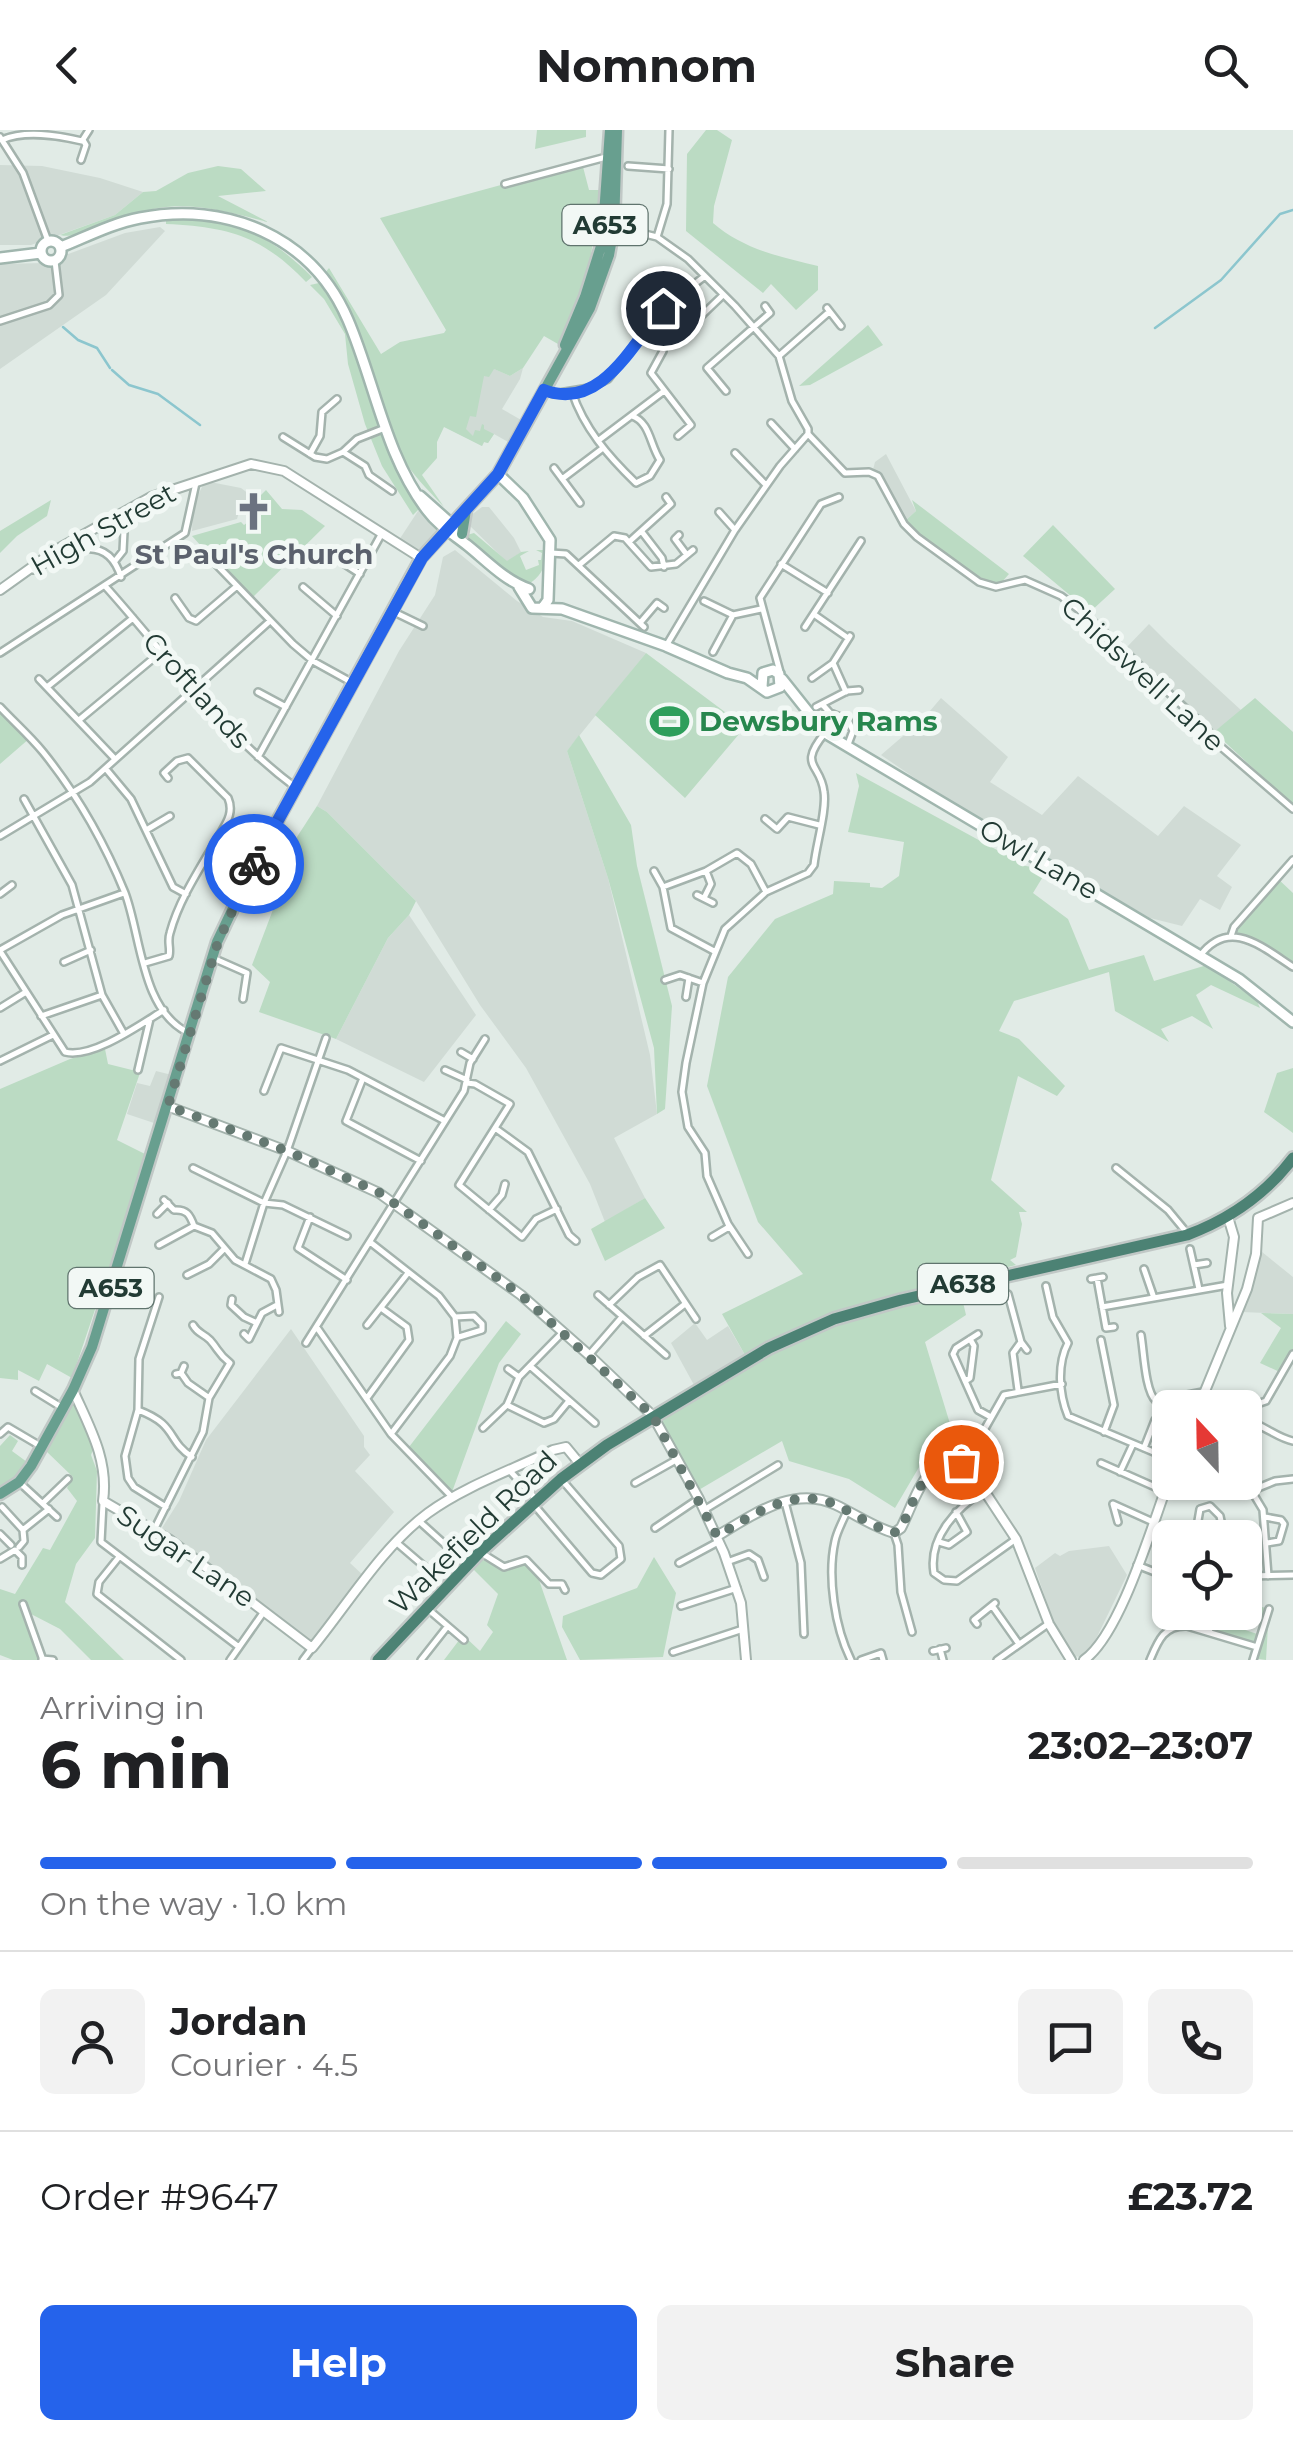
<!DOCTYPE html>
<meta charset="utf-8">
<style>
body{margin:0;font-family:Montserrat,sans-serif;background:#f2f2f2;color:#202124;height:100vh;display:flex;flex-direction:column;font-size:38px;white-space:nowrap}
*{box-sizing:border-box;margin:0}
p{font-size:32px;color:#757577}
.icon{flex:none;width:55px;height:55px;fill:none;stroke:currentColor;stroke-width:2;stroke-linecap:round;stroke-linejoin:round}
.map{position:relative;height:1530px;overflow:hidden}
.details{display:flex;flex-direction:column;background:#fff;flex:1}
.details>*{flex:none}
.needle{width:65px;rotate:338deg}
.buttons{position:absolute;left:1152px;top:1260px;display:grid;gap:20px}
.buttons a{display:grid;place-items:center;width:110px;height:110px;border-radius:15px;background:#fff;box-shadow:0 2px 8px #0004;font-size:50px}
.pin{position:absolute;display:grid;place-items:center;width:85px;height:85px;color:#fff;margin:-42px;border:5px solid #fff;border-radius:50%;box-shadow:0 2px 10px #0007}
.courier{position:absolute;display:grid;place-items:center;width:100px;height:100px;margin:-50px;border:8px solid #2563eb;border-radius:50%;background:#fff;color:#222;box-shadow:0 2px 12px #0007}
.headline em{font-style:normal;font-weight:700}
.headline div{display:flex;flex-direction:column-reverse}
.headline{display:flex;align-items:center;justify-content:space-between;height:170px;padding:0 40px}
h1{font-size:65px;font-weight:700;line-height:75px}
.bar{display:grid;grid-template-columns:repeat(4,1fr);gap:15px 10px;align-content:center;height:120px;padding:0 40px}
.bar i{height:12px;border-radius:8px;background:#e0e0e0}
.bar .selected{background:#2563eb}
.bar p{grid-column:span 4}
.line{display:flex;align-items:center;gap:25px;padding:0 40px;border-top:2px solid #e0e0e0}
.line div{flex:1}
.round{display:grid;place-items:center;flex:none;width:105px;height:105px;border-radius:15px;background:#f2f2f2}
.button{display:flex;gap:20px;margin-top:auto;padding:20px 40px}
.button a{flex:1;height:115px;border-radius:15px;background:#2563eb;color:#fff;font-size:40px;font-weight:700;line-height:115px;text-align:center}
.button a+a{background:#f2f2f2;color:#202124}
header{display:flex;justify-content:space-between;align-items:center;height:130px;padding:0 40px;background:#fff;font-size:45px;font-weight:700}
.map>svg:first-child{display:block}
.built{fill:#d0dbd5}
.green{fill:#bbdbc3}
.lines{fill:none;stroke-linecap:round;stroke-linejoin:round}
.stream{stroke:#8cc6ce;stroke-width:2.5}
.minor-casing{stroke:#a4b3ad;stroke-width:10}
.tertiary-casing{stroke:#a4b3ad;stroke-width:12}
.secondary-casing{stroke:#a0b6ae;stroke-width:14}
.primary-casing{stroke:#c1c8c6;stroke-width:15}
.trunk-casing{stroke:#c1c8c6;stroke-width:16}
.minor{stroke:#fff;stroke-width:5}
.tertiary{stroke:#fff;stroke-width:8}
.secondary{stroke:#fff;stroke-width:9}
.primary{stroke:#689f8f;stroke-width:10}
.trunk{stroke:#4c8274;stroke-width:11}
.done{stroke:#657972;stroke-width:10;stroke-dasharray:0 18}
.route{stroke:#2563eb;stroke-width:12}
.labels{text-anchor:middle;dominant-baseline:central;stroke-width:10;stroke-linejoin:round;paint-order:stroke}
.shield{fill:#f2f8f5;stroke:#60746e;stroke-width:2.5}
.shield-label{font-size:25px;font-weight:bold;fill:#223b34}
.street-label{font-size:28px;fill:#223b34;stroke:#f2f8f5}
.worship-label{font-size:28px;font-weight:bold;fill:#5b616d;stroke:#f2f8f5}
.leisure-label{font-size:28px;font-weight:bold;fill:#27864d;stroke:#f2f8f5;text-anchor:start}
</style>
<header><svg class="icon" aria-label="back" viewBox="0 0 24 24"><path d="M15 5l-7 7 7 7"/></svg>Nomnom<svg class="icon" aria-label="search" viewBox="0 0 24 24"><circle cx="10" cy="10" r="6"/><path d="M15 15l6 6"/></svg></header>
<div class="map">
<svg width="1293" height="1530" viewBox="0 0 1293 1530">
<rect width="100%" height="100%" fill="#e1ebe6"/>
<path class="built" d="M0,35L42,36L100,48L143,62L115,85L31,115H0Z
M160,97L165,101L106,165L0,239V134L44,133L125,103Z
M463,225L510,246L523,238L520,249L502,279L523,291L510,313L494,304L488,313L484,312L482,316L445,297Z
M886,324L916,381L906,390L887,353L873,340L875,332Z
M210,352L241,358L253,367L240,379L237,389L192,401L193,375L203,355Z
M482,377H489L514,408L521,422L507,432L469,395L470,386Z
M420,378L441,397L420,423L399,410Z
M455,420L517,471L543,487L572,491L646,523L567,621L608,748L650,925L657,984L614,1008L645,1068L605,1092L590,1054L526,938L480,875L416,771L327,682L317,676L399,521L435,465L443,427Z
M1149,494L1168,513L1242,581L1214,602L1126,518Z
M941,568L1008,627L990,652L1042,685L1078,646L1158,706L1184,676L1241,715L1217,746L1232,757L1220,780L1200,769L1182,796L1150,788L950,672L881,625L924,588Z
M409,785L476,885L424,952L336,909L388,808Z
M156,941L172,945L157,994L127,984L137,953L150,956Z
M1262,1122L1293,1147V1184L1242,1182Z
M695,1193L707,1210L728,1196L745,1225L694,1255L671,1213Z
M291,1199L364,1306V1317L370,1325L355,1341L394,1382L350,1433L364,1446L311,1512L162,1398L179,1371L206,1310Z
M1109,1416L1127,1445L1094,1513L1081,1527L1072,1526L1057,1502L1035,1438L1055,1423L1060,1426L1069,1421Z"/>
<path class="green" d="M537,0H586V7L535,19Z
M706,0H717L732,10L714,76L713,93C743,119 780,127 818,136V160L796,180L771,154L763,163L686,101L687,24Z
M582,33L589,60H602L588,142L558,214L544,206L523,238L510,246L494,239L489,247L484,246L476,287L470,286L466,299L473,306L475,300L480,301L482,294L484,295V299L494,304L488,313L484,312L482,316L444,297L437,312V328L422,345L444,377C428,360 411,344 400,323C369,262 367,201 325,143L329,138L381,224L400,212L444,203L446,200L380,88Z
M218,36L241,39L266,61L218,66L268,92C231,83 196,72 158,78C129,83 85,111 60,105L115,85L143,62L156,61L188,43Z
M197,87C247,95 276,111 312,147L306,152C262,106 229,97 166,94V90Z
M319,153L337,179L358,226L373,280L389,321L420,378L413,385L382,336L365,294L348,234L345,204L324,169L310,155Z
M868,195L883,215L810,255L799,256Z
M266,360L282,379L302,380L325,396L250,470L192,406L241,392L244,395L264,380L258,368Z
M51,370L47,386L17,406L0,423V401Z
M912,370L1009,444L1001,453C973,452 925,412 906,390L916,381Z
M1053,395L1115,459L1090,482L1023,426Z
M474,403L507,431L521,422L529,421L520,426L526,440L539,435L538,430H541L542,423L536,420H543C549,432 541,447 530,453L499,438L469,411L467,405Z
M646,523L745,597L685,668L595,585Z
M1255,568L1293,602V675L1214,602Z
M0,577L30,608L0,634Z
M579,605L631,695L637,736L672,876L665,979L657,984L654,918L608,748L567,621Z
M856,643L1026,736L1047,740L1033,763L1068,789L1089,840L1144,825L1154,851L1207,835L1257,871L1260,878L1211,855L1196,865L1213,899L1192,886L1161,899L1169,912L1115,881L1109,842L1014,871L999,901L1019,909L1065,956L1057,966L1018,946L991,1050L1027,1082H1019L1022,1094L1016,1127L1010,1130L1016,1135C923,1159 828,1177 745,1225L722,1184L803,1144L758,1092L707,956L728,847L775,789L833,764L834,751L870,753V757L882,758L899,746L904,712L848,702L859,656Z
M317,676L327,682L416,771L409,785L388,808L336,909L259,882L270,852L252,835L274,777L265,772L295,710Z
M1277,748L1293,763V837L1265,818L1231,806L1234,797Z
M105,919L108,934L132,940L142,937L117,1010L147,1025L72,1248L47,1234L39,1251L18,1240V1250L0,1248V959L70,929Z
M1293,938V1003L1264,982L1277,943Z
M645,1068L665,1098L605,1131L591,1099Z
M959,1155L966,1185L925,1212L951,1297L942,1298L895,1378L849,1349L789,1331L782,1311L697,1361L662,1294L663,1286L734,1242L834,1189Z
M1261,1183L1293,1184V1224L1282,1243L1260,1233L1281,1198Z
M506,1191L521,1204L499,1233L452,1362L409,1317Z
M73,1269L94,1317L91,1325L97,1341L95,1408L76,1434L65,1472L124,1530H91L60,1499L31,1484L25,1469L19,1477L39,1530H13L0,1525V1459L15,1464L43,1418L50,1420L77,1371L67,1358L73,1347L46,1321Z
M10,1305L18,1311L12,1321L27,1332L16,1346L0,1358V1316Z
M654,1427L676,1463L663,1527L580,1530L562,1497L563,1486L637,1458Z
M481,1429C497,1436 503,1446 520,1433L529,1435L539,1450L567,1530H444L463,1505L480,1521L493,1502L487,1495L498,1464L472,1438Z
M1255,1475L1269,1479L1266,1530L1253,1528L1256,1518L1209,1502L1213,1489L1260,1505L1265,1490L1252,1485Z"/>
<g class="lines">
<path class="stream" d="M63,197L78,210L97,218L110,238
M1155,198L1221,150L1280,84L1293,80
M112,240L129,255L158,264L200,295"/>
<defs>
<path id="minor" d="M0,7L23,43L48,111
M2,10C25,0 56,5 82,11L89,0
M81,30L86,15L83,10
M628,36L669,39
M505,54L610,26
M613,96L657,107L688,129L735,176L779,226L792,271L808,299V304L845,343L869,342L878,346L904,394L917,407L979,452L996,457L1025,450L1061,466L1086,485L1205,597L1220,616L1293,679
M657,107L667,74L669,0
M827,178L841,196
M700,187L723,165
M0,191L49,175L59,165L55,131
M663,221L651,243L691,295L678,306
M779,226L829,182
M546,261L553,264L589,258L608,249L663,178L705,146
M726,261L707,238L770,183L765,176
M572,262C584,298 608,326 636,353L650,346L660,330C650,315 650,292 632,286
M771,293L795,319
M283,307L315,327L327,329L343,322L357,309L385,298
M599,310L664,261
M343,322L365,336L369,345L392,361
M735,323L766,355
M310,324L320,306L322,282L337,269
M554,338L580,373
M562,349L603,318
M719,382L735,400
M642,402L662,428L664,437
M679,405L675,409L687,425
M629,412L671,374L666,367
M551,423L566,424L644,497
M331,425L360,444
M115,431L123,421L125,382
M215,433L293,514L313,531L351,552
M781,434L828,463
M579,435L614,406L625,408L651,437L676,434L693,420
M33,440C64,424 106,398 121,447
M106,457C167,525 221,602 295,657
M303,457L337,486
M175,468L189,488L196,491L237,456
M704,471L733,485L761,479
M392,481L423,496
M815,485L848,508
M640,493L657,473L664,478
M805,497L861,411
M666,516L735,400L780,336L808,304
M713,522L733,485
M0,523L185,403L196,353
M780,542L760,468L821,374L839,367
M812,548L833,533
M39,549L115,629
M47,557L133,488
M258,562L286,577
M846,562L833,533L850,506
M822,574L830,583L848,590L853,601L847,617
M0,577C14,592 30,606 43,622C76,663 105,714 125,763C141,805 141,879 187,902
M816,577L847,561L859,560
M79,590L161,522
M258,627L382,403
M106,639L131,669L173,757L186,764
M24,669L72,755L102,865L124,904
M765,689L777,699L788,687L819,695
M148,699L170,686
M0,706L90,652L270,491
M654,741L663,757
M0,764L12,755
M697,765L713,773
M704,768L711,754L706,741
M1231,806L1234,797L1293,730
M0,820L62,785L124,763
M0,821L65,922C92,929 141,894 164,880
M714,821L671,798L663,757L706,741L737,723L751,734L766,762
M1200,826C1229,787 1262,817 1293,837
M213,828L247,843L243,869
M64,832L91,820
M145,833L169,826C171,818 167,812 170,803C179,769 202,735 220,704C227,692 234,682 228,668L188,628L177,631L164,643L168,648
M665,850L680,845L703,853
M686,867L689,848
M0,878L26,862
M41,886L102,865
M461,922L473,929
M0,931L53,905
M138,940L150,889
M445,940L467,950
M363,948L346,991L421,1031
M467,953L475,954L510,974L459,1055L522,1107L536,1089L557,1079
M264,961L281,918L348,940L445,991
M495,998L528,1022L569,1105L576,1111
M193,1038L264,1073L283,1075L347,1106
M1116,1038L1168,1080L1187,1103
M164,1070L174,1080C187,1079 190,1085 194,1096L212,1103L235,1130L271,1149L276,1160L279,1182
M489,1080L502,1065L505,1054
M157,1084L168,1073
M310,1087L298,1118L347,1150
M712,1107L729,1097
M370,1112L439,1166L455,1187L457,1208L450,1226L391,1304
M159,1115L194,1096
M1190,1119L1199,1159
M748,1124L728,1094L707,1046L705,1023L688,997L682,962L686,933L703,853L725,799L766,762L808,743L814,735C816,715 827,680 824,662C821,633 797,637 825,603
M245,1134L264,1073L287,1021L326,908
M1194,1135L1207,1133
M1144,1139L1154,1168
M187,1145L209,1134L224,1119
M1097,1148L1106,1198L1114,1197
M1091,1149L1103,1147
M1046,1156L1053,1187L1068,1213C1057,1234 1059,1264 1068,1286L1170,1329
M1008,1164L1021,1212L1027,1220
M598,1165L666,1225
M159,1167L139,1229L138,1280L125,1326L128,1348L134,1357L166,1377
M232,1169L231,1175L244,1187L257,1193L262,1183L277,1175
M609,1175L638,1147L660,1135L696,1189
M1102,1177L1228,1155
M455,1187L474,1186L482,1194V1200L459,1207
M367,1195L408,1143
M318,1199L391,1304L453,1368
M244,1204L249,1209L257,1193
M978,1204L956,1218L953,1224L978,1280L989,1286
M1141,1205C1144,1223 1145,1261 1156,1271L1203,1262
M644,1206L685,1174
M1101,1210L1114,1275L1104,1302
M306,1213L464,961L470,933L485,909
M589,1225L622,1187
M530,1236L595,1293
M508,1239L519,1247
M181,1243L188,1253L208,1267
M176,1244L181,1243L184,1236
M965,1251L970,1248L974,1216L970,1209
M1018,1260L1013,1223L1021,1212
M35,1261L61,1277
M1203,1264L1240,1278
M367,1268L409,1210L407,1197L381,1178
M507,1275L544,1293L554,1289L568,1272
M1245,1278L1266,1271L1293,1224
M138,1280C178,1295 166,1310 192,1327
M1245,1292C1261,1292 1276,1308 1293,1311
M483,1298L507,1275L519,1247L563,1202
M0,1304L8,1297L42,1317
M1144,1318L1155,1290
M966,1332L1004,1265L1062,1254
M1101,1333L1164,1361
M510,1341L534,1367
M1120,1342L1133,1314
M1245,1350L1263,1380L1268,1446
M19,1352L57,1387
M635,1353L676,1330
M984,1360C957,1378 928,1407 934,1443L944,1450L957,1451L1016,1409
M1253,1360L1275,1351L1293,1349
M785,1372L801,1433L804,1504
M43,1373L68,1349
M103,1373L101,1412L239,1517
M535,1376L592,1443L601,1445L621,1429L619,1416L562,1350
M2,1377L23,1400L24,1411L19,1417
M704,1380L778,1335
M847,1381C843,1391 837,1401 835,1411C827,1447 835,1498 851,1530
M1265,1387L1281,1390L1284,1394L1279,1411L1267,1413
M419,1391L450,1419
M1118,1392L1113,1374L1153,1392
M655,1398L698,1369
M24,1399L49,1379
M154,1400L203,1302L209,1268L230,1233C218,1224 219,1220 210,1210C203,1203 198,1204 193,1195
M894,1403L898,1415L901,1462L912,1502
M0,1404L11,1415
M1195,1408L1200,1379L1210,1376L1220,1386L1223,1401L1195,1406
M939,1412L949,1415L967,1402L956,1382
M397,1413L425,1437
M483,1424L504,1437L526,1430L549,1454H562L565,1460
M119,1427L99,1452L97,1464L181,1530
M0,1429L15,1420L22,1427V1435
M727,1432L749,1424L758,1430L764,1447
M679,1433L718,1412
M1137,1435L1170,1448
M1245,1446L1293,1445
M23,1474L43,1530
M681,1476L737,1458
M993,1477L1019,1514
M429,1480L464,1510
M977,1494L974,1490L995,1473
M1209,1502L1216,1482
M940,1519L943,1530
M933,1521L946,1518
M673,1522L743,1499
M42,1529L53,1530
M230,1530L263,1483
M303,1530L312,1518
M421,1530L447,1497
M861,1530L881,1523L883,1530
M997,1530L1048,1494
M1150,1530C1158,1511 1164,1495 1187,1496L1257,1517
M1253,1530L1269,1479"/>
<path id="tertiary" d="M0,460L56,420L151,367L251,334L284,341L421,428
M167,976L287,1021L379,1063L521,1165L589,1225L653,1286L699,1369L724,1423L741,1473L746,1530
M1228,1087L1234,1107L1227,1163L1230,1196
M73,1260C89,1296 109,1330 103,1371L170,1410L312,1518C348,1474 382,1417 428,1383C465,1356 512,1340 553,1320L566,1317L580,1334
M1198,1278L1247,1159L1256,1124L1258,1088L1293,1073
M717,1406C751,1386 794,1354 836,1375C855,1384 873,1397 894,1403L901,1398C916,1369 925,1323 966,1333L1016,1409L1049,1494L1071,1530
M1084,1530C1121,1504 1153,1392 1170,1347"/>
<path id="secondary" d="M41 121a10 10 0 1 1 20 0a10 10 0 1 1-20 0Z
M61,117C86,107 113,93 140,88C226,71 312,106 348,190C375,253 385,325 427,380C438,395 453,404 467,415C487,431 504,450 529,459
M0,128L41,123
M498,344L523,368L550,410L548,470L543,477
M420,366L457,399
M519,457L532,478L562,479L666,516L728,543L747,548L767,562L780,557L779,544L773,540L763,543L762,557
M782,549L825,603L1239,849L1293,892"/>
<path id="primary" d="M565,215L585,167L602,113L610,0
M462,404L466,380
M0,1364L19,1352L31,1336L73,1260L92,1217L217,812L256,730L421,428L498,344L590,178L609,125L614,97L617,0"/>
<path id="trunk" d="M378,1530L480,1422L561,1349L607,1315L769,1218L834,1189L901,1170L1187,1105C1230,1089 1265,1065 1293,1028"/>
</defs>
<use href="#minor" class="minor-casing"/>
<use href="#tertiary" class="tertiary-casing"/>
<use href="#secondary" class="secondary-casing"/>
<use href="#primary" class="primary-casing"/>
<use href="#trunk" class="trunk-casing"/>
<use href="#minor" class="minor"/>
<use href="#tertiary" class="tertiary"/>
<use href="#secondary" class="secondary"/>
<use href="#primary" class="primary"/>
<use href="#trunk" class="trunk"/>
</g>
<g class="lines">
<path class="done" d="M254,734L218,812L168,976L287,1021L380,1063L521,1165L653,1286L717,1406C751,1386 794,1355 836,1375C855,1384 873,1397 894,1403L901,1398C915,1371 924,1328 961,1332"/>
<path class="route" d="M254,734L422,428L498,344L544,260C601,282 633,213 663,178"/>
</g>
<defs>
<symbol id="church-bare" viewBox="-9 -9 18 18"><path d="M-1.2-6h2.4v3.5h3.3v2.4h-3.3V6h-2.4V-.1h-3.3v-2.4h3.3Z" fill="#6b7280" stroke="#f2f8f5" stroke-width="2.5" paint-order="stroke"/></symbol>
<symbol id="stadium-bare" viewBox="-9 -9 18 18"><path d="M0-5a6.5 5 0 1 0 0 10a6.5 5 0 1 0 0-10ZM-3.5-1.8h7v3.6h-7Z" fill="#2e9e5b" stroke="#f2f8f5" stroke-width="2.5" paint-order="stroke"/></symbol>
</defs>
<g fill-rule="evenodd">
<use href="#church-bare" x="226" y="354" width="55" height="55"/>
<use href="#stadium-bare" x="642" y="564" width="55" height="55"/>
</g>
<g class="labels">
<g class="shield">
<rect x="562.5" y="75" width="85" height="40" rx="8"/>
<rect x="918" y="1134" width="90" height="40" rx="8"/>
<rect x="68.5" y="1138" width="85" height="40" rx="8"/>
</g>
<g class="shield-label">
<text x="605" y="95">A653</text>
<text x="963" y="1154">A638</text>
<text x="111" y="1158">A653</text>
</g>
<g class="street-label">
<text transform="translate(103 399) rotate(-29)">High Street</text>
<text transform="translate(1143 544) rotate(43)">Chidswell Lane</text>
<text transform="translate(197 560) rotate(48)">Croftlands</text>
<text transform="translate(1039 729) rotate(30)">Owl Lane</text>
<text transform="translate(473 1402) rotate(-44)">Wakefield Road</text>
<text transform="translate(186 1426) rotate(34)">Sugar Lane</text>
</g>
<g class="worship-label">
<text x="254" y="424">St Paul's Church</text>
</g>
<g class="leisure-label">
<text x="699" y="591">Dewsbury Rams</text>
</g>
</g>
</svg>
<div class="buttons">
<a><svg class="needle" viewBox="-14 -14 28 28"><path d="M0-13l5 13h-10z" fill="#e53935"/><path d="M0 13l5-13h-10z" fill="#757577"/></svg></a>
<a><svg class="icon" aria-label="locate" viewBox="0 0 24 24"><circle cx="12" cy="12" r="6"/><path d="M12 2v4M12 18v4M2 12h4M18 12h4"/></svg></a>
</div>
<div class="pin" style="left:961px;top:1332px;background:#ea580c"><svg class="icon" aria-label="bag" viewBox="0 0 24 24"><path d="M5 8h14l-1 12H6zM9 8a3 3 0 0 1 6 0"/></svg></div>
<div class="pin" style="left:663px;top:178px;background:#1f2937"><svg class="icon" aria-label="home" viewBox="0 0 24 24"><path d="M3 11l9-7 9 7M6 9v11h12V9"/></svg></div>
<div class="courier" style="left:254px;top:734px"><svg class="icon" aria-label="bike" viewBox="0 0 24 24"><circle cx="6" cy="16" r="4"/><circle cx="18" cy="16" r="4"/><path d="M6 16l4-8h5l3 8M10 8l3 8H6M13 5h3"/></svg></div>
</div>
<section class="details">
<div class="headline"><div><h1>6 min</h1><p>Arriving in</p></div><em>23:02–23:07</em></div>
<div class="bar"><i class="selected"></i><i class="selected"></i><i class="selected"></i><i></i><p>On the way · 1.0 km</p></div>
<div class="line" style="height:180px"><a class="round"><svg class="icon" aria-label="person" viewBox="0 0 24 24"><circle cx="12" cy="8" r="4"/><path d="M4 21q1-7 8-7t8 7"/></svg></a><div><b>Jordan</b><p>Courier · 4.5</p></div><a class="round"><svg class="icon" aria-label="chat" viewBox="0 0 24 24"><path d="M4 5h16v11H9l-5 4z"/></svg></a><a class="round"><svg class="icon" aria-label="phone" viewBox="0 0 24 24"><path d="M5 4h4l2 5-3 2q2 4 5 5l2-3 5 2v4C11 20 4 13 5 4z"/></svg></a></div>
<div class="line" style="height:130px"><div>Order #9647</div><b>£23.72</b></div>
<div class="button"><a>Help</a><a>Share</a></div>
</section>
